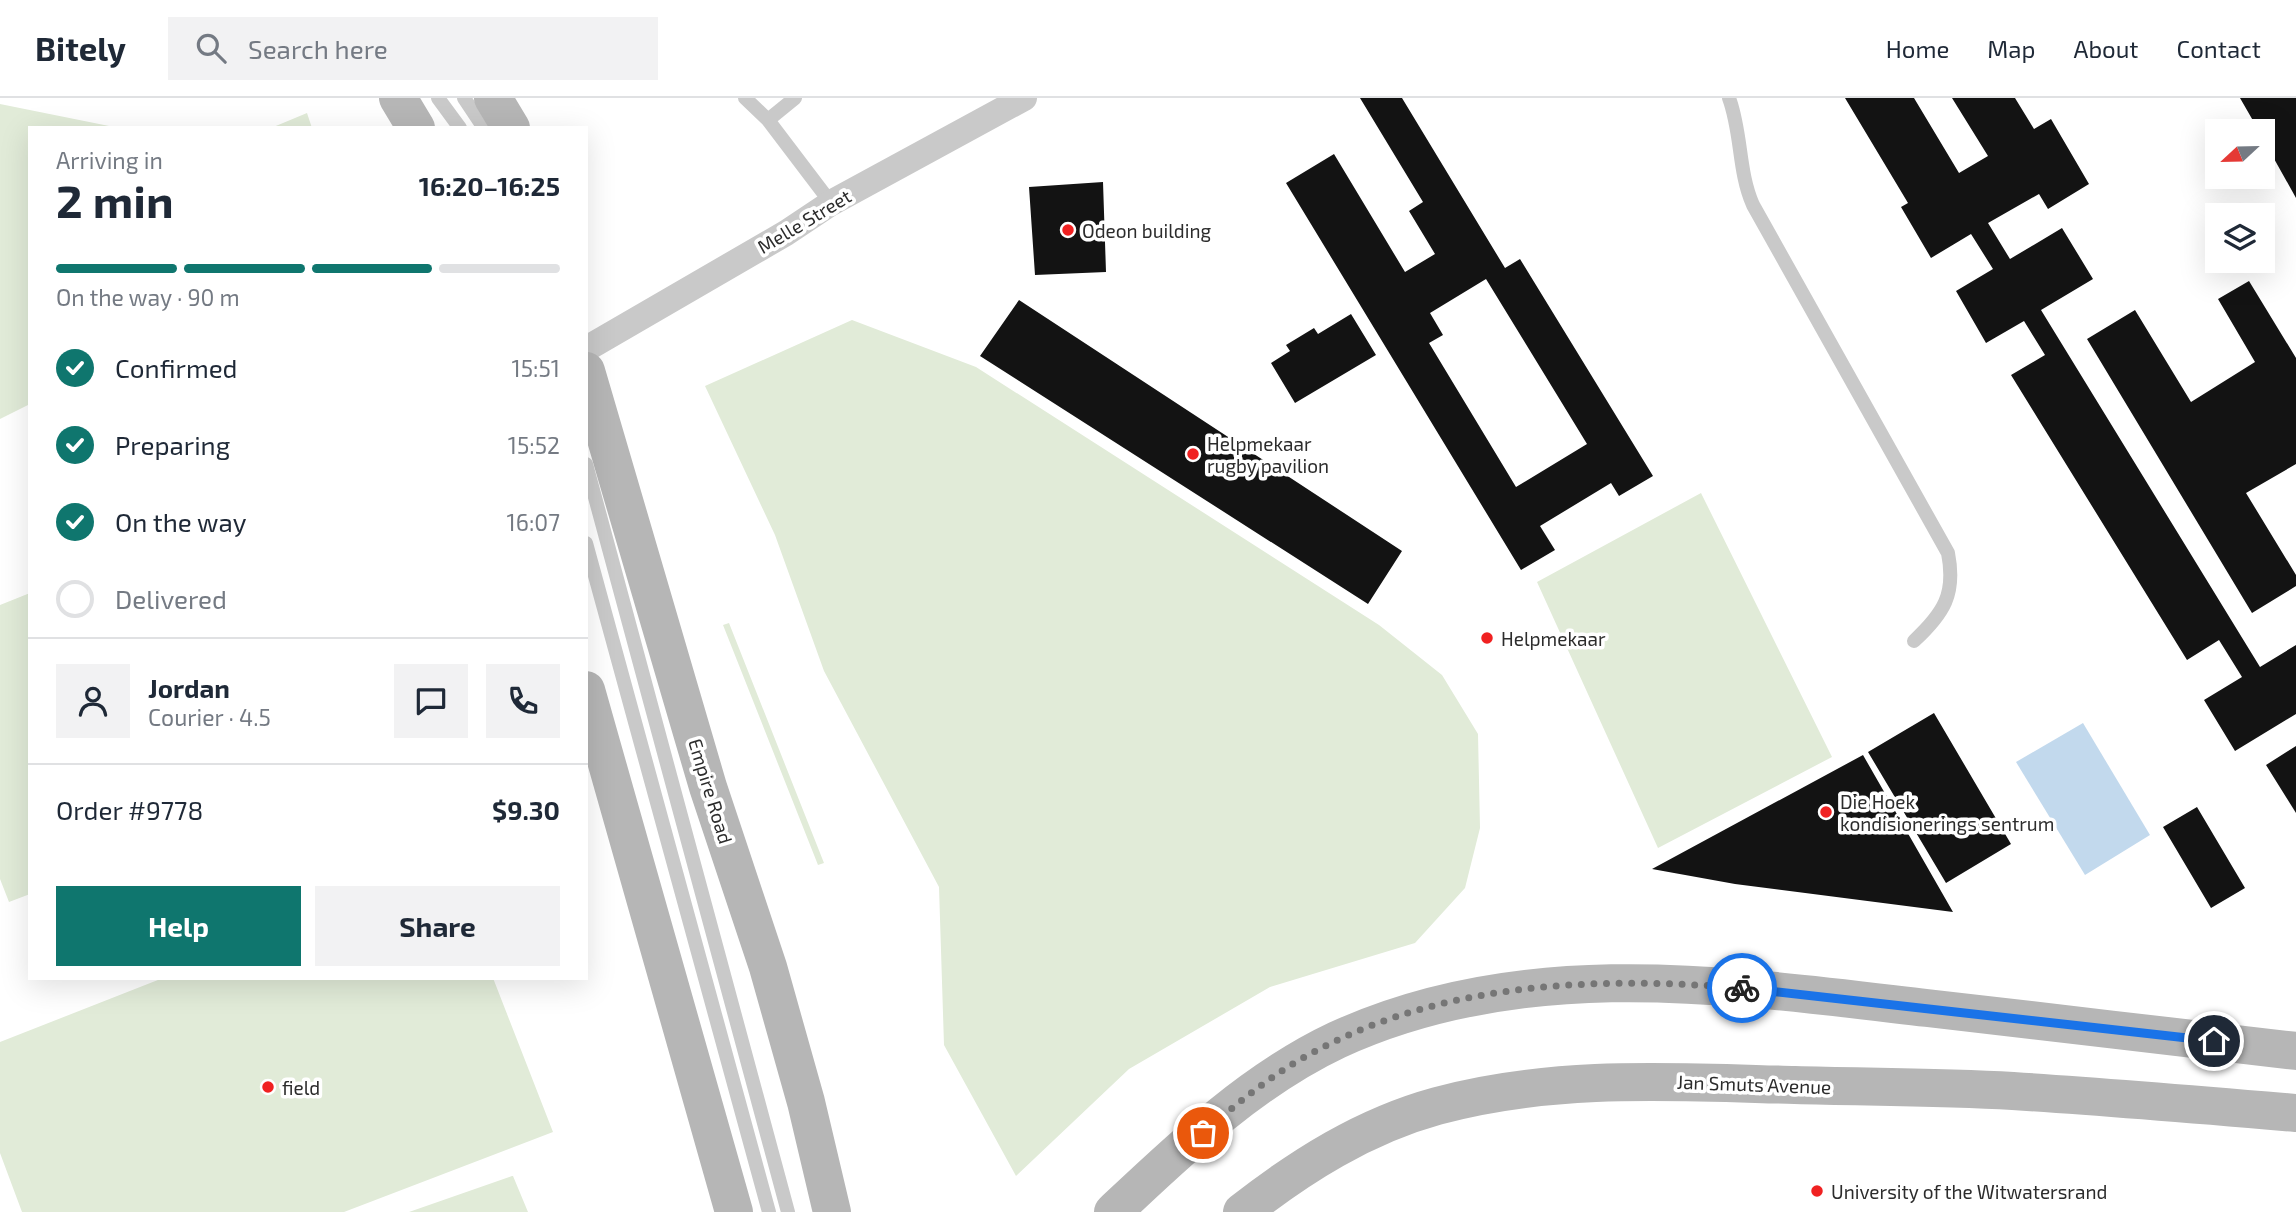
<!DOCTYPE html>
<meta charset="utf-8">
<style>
body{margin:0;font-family:"Exo 2",sans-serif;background:#f2f2f3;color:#1f2937;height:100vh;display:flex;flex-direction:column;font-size:26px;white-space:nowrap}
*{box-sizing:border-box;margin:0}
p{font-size:23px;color:#747a83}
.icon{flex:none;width:38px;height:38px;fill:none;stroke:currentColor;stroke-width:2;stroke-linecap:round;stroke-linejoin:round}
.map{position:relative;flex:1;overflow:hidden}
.details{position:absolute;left:28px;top:28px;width:560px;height:854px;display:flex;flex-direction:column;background:#fff;border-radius:0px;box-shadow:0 7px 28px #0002}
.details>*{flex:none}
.needle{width:46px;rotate:248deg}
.controls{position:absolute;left:2205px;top:21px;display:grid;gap:14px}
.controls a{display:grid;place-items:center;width:70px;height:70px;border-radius:0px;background:#fff;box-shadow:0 7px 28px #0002;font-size:35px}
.pin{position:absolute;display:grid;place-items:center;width:60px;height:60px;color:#fff;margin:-30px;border:4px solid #fff;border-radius:50%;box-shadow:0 2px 7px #0007}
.courier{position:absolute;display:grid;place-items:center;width:70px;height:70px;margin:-35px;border:5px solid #1a73e8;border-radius:50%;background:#fff;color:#222;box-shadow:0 2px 9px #0007}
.headline em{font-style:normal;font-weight:700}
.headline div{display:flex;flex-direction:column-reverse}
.headline{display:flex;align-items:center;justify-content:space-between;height:119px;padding:0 28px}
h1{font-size:46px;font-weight:700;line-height:52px}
.bar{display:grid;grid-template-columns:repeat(4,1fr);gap:10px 7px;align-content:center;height:84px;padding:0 28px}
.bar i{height:9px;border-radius:5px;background:#e0e1e3}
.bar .selected{background:#0f766e}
.bar p{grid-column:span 4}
.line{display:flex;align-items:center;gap:18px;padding:0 28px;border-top:2px solid #e0e1e3}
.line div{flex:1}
.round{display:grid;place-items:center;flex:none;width:74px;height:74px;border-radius:0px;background:#f2f2f3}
ol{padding:0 28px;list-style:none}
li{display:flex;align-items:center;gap:21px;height:77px}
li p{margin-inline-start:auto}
li .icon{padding:7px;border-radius:50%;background:#0f766e;color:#fff;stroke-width:4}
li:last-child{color:#747a83}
li i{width:38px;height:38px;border:4px solid #e0e1e3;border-radius:50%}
.primary-button{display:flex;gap:14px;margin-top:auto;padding:14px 28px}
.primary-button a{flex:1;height:80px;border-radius:0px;background:#0f766e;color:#fff;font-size:28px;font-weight:700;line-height:80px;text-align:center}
.primary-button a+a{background:#f2f2f3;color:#1f2937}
header{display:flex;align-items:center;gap:42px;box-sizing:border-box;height:98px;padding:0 35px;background:#fff;border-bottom:2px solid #e0e1e3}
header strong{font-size:33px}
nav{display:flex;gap:38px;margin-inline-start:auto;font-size:24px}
.search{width:490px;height:63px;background:#f2f2f3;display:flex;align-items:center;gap:18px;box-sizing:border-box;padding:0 24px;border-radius:0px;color:#747a83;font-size:26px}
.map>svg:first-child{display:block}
.green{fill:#e1ebd8}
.water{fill:#c2d9ed}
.building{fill:#131313;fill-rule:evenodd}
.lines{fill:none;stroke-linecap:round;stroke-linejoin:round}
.service{stroke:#c9c9c9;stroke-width:14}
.minor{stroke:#c9c9c9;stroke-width:26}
.secondary{stroke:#b6b6b6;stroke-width:38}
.done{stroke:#767676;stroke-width:7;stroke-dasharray:0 12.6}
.route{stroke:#1a73e8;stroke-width:9}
.poi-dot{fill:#f02121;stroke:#fff;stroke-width:2.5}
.labels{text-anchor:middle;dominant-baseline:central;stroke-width:7;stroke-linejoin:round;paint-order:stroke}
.street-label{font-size:19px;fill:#2c2c2c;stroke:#fff}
.poi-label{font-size:19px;fill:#2c2c2c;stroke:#fff;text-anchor:start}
</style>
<header>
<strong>Bitely</strong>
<div class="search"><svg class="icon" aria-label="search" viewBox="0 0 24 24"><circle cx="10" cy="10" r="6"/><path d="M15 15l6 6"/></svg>Search here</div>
<nav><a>Home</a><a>Map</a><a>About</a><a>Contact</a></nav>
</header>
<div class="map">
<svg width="2296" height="1114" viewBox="0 0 2296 1114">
<rect width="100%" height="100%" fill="#fff"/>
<path class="green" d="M0,6L119,30H30V306L0,321Z
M307,15L312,30H271Z
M852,222L976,269L1379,527L1442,577L1478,636L1480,730L1465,790L1415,845L1270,889L1129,971L1016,1078L944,947L939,789L824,573L775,437L705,288Z
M1701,395L1832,659L1658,750L1537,484Z
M30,495V796L9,804L0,781V507Z
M729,525L824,765L818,767L723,527Z
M163,880H493L553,1034L344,1114H22L0,1055V944Z
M513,1078L528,1114H409L512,1078Z"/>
<path class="water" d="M2083,625L2150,737L2085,777L2016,664Z"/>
<path class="building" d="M1360,0H1402L1505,170L1520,161L1653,378L1619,398L1611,385L1540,428L1555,452L1521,472L1286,85L1334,56L1405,174L1435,156L1409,113L1423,104ZM1486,181L1587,346L1516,389L1429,245L1443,237L1430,215Z
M1845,0H1914L1959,75L1988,58L1952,0H2015L2034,31L2051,21L2089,86L2048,111L2039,96L1988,125L2010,161L2062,130L2093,181L2041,212L2260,569L2296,547V616L2235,653L2204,602L2242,579L2219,542L2187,562L2011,277L2045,257L2024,223L1986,245L1956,193L1993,171L1971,136L1931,160L1901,109L1908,105Z
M2240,0H2296V100L2263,41V33H2259Z
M1103,84L1106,174L1035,177L1029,89Z
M2249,183L2296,260V366L2246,395L2296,477V488L2252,515L2087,241L2135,212L2191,304L2255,264L2218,201Z
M1019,202L1402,453L1368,506L980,258Z
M1351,216L1376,257L1295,305L1271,265L1290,253L1286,247L1314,230L1318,236Z
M1934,615L2011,746L1946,785L1868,654Z
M2296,648V715L2266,667Z
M1863,657L1953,814L1735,786L1652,771Z
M2197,709L2245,790L2211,810L2163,729Z"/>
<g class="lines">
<path class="service" d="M438,0L460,30
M464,0L484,30
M745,0L768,22L831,105
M1729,0C1742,35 1738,73 1753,107L1948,455C1956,496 1944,515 1914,543
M768,22L795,0
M586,366L788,1114
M586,445L769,1114"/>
<path class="minor" d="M586,251L786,135L831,105L1024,0"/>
<path class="secondary" d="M398,0L416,30
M493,0L511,30
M586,273L708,689L768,869L806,1004L832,1114
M586,592L734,1114
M1113,1114C1181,1050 1252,982 1337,942C1524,856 1730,887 1927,910C2050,924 2173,939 2296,953
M1242,1114C1301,1068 1364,1028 1437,1008C1554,976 1676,984 1795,987C1868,989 1941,989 2013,993C2108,999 2202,1007 2296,1015"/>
</g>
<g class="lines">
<path class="done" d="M1203,1035C1234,1008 1265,982 1301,961C1435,884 1592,878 1742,890"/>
<path class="route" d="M1742,890L2214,943"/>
</g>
<g class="poi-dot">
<circle cx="1068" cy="132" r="7"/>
<circle cx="1193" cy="356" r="7"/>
<circle cx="1487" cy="540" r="7"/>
<circle cx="1826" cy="714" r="7"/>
<circle cx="268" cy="989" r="7"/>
<circle cx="1817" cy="1093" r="7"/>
</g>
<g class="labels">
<g class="street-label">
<text transform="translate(804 123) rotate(-31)">Melle Street</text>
<text transform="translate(711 693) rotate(73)">Empire Road</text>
<text transform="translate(1754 986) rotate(2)">Jan Smuts Avenue</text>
</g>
<g class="poi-label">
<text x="1082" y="132">Odeon building</text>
<text x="1207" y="345">Helpmekaar<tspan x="1207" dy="22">rugby pavilion</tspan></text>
<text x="1501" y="540">Helpmekaar</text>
<text x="1840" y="703">Die Hoek<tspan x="1840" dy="22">kondisionerings sentrum</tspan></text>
<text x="282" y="989">field</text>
<text x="1831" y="1093">University of the Witwatersrand</text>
</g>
</g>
</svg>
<div class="controls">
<a><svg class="needle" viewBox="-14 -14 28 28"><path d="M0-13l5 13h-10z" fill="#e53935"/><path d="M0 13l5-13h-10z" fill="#747a83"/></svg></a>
<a><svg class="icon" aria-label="layers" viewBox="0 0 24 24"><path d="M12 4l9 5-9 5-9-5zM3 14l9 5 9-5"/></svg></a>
</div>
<div class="pin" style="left:1203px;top:1035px;background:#ea580c"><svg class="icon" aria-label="bag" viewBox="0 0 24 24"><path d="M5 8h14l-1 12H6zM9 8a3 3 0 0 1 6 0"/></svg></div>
<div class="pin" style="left:2214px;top:943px;background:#1f2937"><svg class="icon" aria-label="home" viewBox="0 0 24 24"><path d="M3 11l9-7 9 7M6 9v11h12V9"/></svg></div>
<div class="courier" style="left:1742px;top:890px"><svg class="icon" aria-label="bike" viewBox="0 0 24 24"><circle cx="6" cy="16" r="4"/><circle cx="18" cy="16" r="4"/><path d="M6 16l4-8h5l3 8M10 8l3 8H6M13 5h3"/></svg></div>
<section class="details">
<div class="headline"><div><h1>2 min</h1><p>Arriving in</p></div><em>16:20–16:25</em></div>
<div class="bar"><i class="selected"></i><i class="selected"></i><i class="selected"></i><i></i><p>On the way · 90 m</p></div>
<ol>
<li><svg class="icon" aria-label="check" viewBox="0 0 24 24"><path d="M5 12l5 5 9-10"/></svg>Confirmed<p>15:51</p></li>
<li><svg class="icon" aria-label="check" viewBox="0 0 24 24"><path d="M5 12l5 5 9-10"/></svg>Preparing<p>15:52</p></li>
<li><svg class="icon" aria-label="check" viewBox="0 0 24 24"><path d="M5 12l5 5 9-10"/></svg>On the way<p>16:07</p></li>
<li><i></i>Delivered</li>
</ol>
<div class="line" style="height:126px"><a class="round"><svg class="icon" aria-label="person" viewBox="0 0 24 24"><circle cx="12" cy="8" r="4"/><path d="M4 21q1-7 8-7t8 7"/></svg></a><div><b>Jordan</b><p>Courier · 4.5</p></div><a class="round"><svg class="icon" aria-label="chat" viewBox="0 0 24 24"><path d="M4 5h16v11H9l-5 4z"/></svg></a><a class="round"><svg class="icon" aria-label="phone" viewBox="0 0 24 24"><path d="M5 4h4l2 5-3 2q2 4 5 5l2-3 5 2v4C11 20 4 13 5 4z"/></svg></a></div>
<div class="line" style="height:91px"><div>Order #9778</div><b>$9.30</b></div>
<div class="primary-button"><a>Help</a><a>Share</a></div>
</section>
</div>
